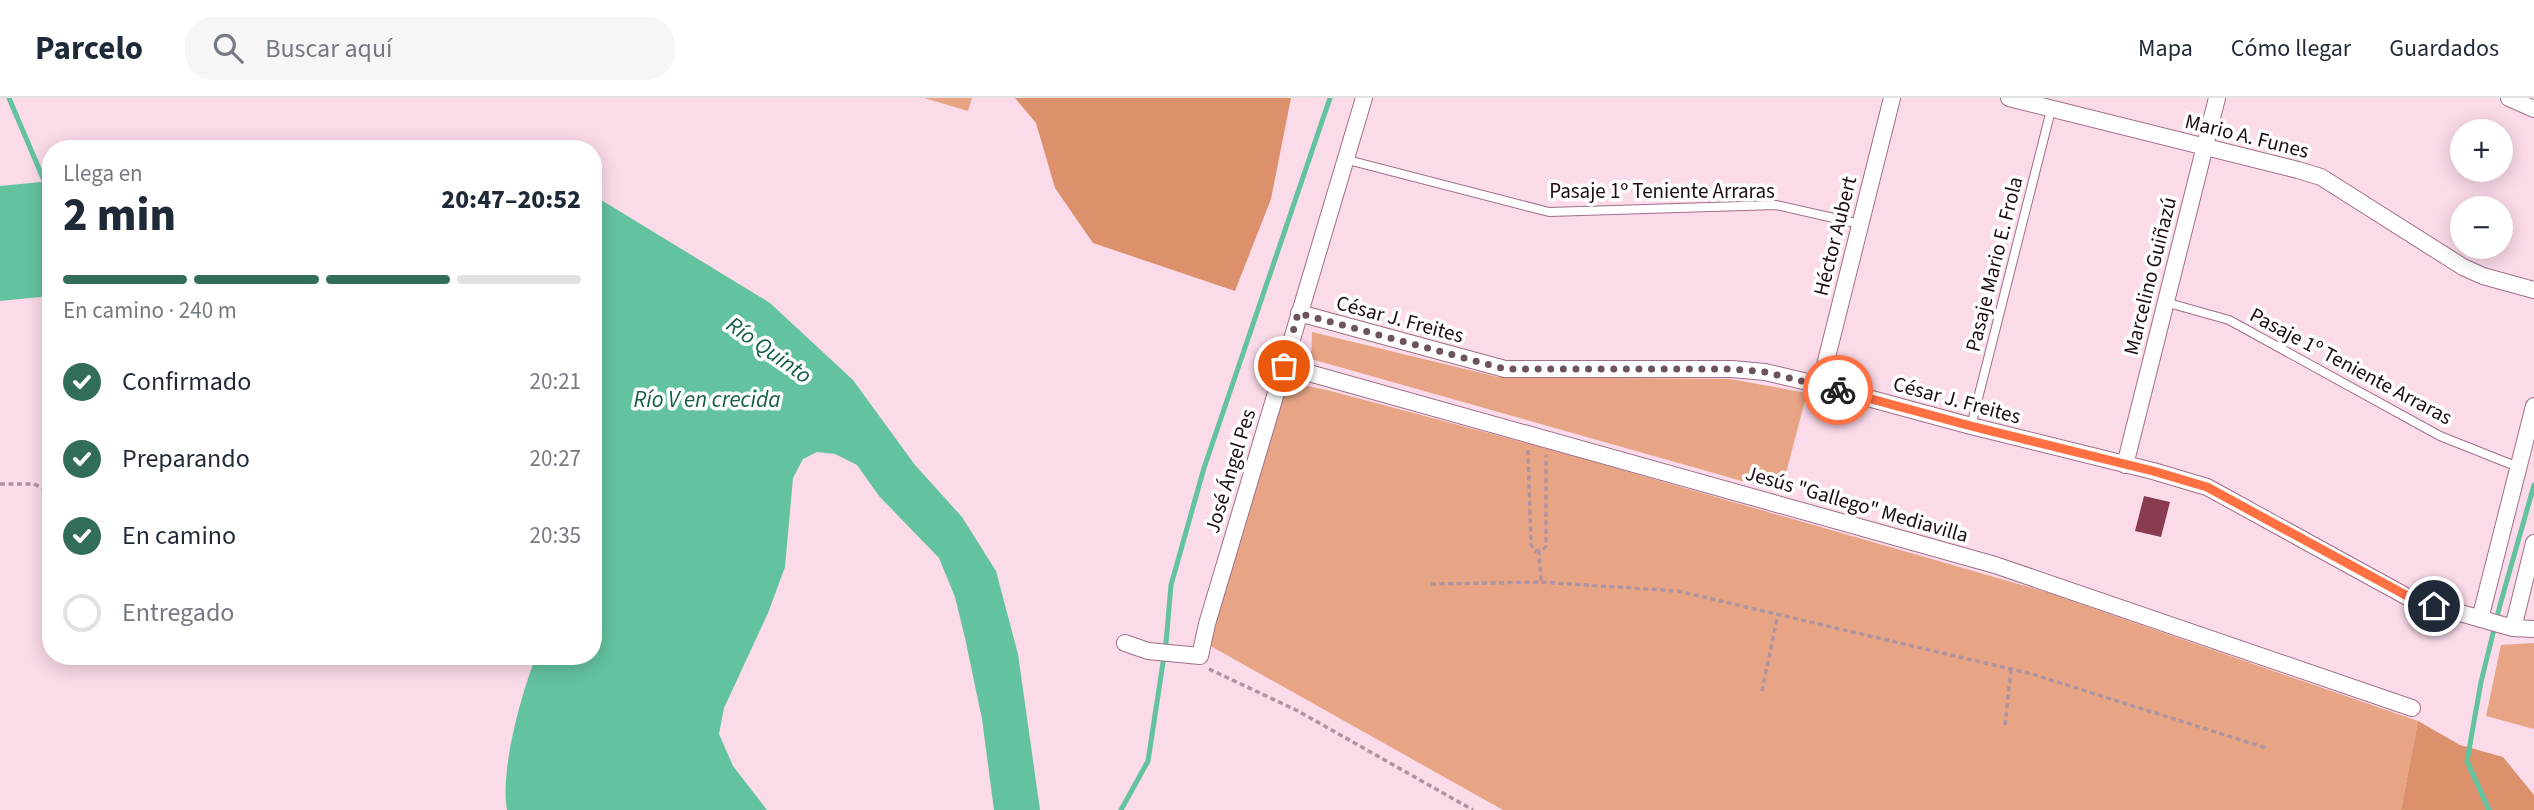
<!DOCTYPE html>
<html lang="es">
<meta charset="utf-8">
<style>
body{margin:0;font-family:"Source Sans 3",sans-serif;background:#f6f6f7;color:#1f2937;height:100vh;display:flex;flex-direction:column;font-size:26px;white-space:nowrap}
*{box-sizing:border-box;margin:0}
p{font-size:23px;color:#747a83}
.icon{flex:none;width:38px;height:38px;fill:none;stroke:currentColor;stroke-width:2;stroke-linecap:round;stroke-linejoin:round}
.map{position:relative;flex:1;overflow:hidden}
.panel{position:absolute;left:42px;top:42px;width:560px;height:525px;display:flex;flex-direction:column;background:#fff;border-radius:28px;box-shadow:0 4px 18px #0003}
.panel>*{flex:none}
.fabs{position:absolute;left:2450px;top:21px;display:grid;gap:14px}
.fabs a{display:grid;place-items:center;width:63px;height:63px;border-radius:50%;background:#fff;box-shadow:0 4px 18px #0003;font-size:35px}
.pin{position:absolute;display:grid;place-items:center;width:60px;height:60px;color:#fff;margin:-30px;border:4px solid #fff;border-radius:50%;box-shadow:0 2px 7px #0007}
.courier{position:absolute;display:grid;place-items:center;width:70px;height:70px;margin:-35px;border:5px solid #ff7043;border-radius:50%;background:#fff;color:#222;box-shadow:0 2px 9px #0007}
.headline em{font-style:normal;font-weight:800}
.headline div{display:flex;flex-direction:column-reverse}
.headline{display:flex;align-items:center;justify-content:space-between;height:119px;padding:0 21px}
h1{font-size:46px;font-weight:800;line-height:52px}
.bar{display:grid;grid-template-columns:repeat(4,1fr);gap:10px 7px;align-content:center;height:84px;padding:0 21px}
.bar i{height:9px;border-radius:5px;background:#e0e1e3}
.bar .on{background:#316d57}
.bar p{grid-column:span 4}
ol{padding:0 21px;list-style:none}
li{display:flex;align-items:center;gap:21px;height:77px}
li p{margin-inline-start:auto}
li .icon{padding:7px;border-radius:50%;background:#316d57;color:#fff;stroke-width:4}
li:last-child{color:#747a83}
li i{width:38px;height:38px;border:4px solid #e0e1e3;border-radius:50%}
header{display:flex;align-items:center;gap:42px;box-sizing:border-box;height:98px;padding:0 35px;background:#fff;border-bottom:2px solid #e0e1e3}
header strong{font-size:33px}
nav{display:flex;gap:38px;margin-inline-start:auto;font-size:24px}
.search{width:490px;height:63px;background:#f6f6f7;display:flex;align-items:center;gap:18px;box-sizing:border-box;padding:0 24px;border-radius:28px;color:#747a83;font-size:26px}
.map>svg:first-child{display:block}
.green{fill:#e8a585}
.forest{fill:#dc906b}
.water{fill:#64c39f}
.lines{fill:none;stroke-linecap:round;stroke-linejoin:round}
.stream{stroke:#64c39f;stroke-width:5}
.building{fill:#893c4f}
.service-casing{stroke:#a06f89;stroke-width:10}
.minor-casing{stroke:#a06f89;stroke-width:18}
.path{stroke:#af93a1;stroke-width:3.5;stroke-dasharray:5 3.5;stroke-linecap:butt}
.service{stroke:#fff;stroke-width:8}
.minor{stroke:#fff;stroke-width:16}
.done{stroke:#6b5360;stroke-width:7;stroke-dasharray:0 12.6}
.route{stroke:#ff7043;stroke-width:9}
.labels{text-anchor:middle;dominant-baseline:central;stroke-width:7;stroke-linejoin:round;paint-order:stroke}
.street-label{font-size:21px;fill:#1d0b15;stroke:#fff}
.water-label{font-size:23px;font-style:italic;fill:#135e47;stroke:#fff}
</style>
<header>
<strong>Parcelo</strong>
<div class="search"><svg class="icon" aria-label="search" viewBox="0 0 24 24"><circle cx="10" cy="10" r="6"/><path d="M15 15l6 6"/></svg>Buscar aquí</div>
<nav><a>Mapa</a><a>Cómo llegar</a><a>Guardados</a></nav>
</header>
<div class="map">
<svg width="2534" height="712" viewBox="0 0 2534 712">
<rect width="100%" height="100%" fill="#fbdaea"/>
<path class="green" d="M924,0H972L968,13Z
M1312,234L1498,279L1730,281L1807,295L1781,394L1311,261Z
M1287,284L1327,292L1563,355L2046,494L2418,623L2401,712H1503L1207,546Z
M2534,545V631L2486,618L2501,547Z"/>
<path class="forest" d="M1015,0H1291L1271,101L1235,193L1093,145L1055,90L1036,25Z
M2418,623L2460,647L2503,659L2534,697V712H2401Z"/>
<path class="water" d="M51,83V198L0,203V88Z
M593,97L770,205L853,282L915,367L962,419L996,473L1018,556L1040,712H994L982,621L965,540L955,499L939,460L879,398L857,367L835,356L817,354L803,361L793,380L785,469L768,515L724,610L719,636L733,668L767,712H507C500,672 521,597 536,558H593V383L597,364L593,316Z"/>
<g class="lines">
<path class="stream" d="M9,0L51,99
M1121,712L1148,663L1166,545L1171,487L1204,370L1330,0
M2489,712L2467,663L2481,584L2500,507L2534,387"/>
</g>
<path class="building" d="M2144,398L2170,404L2161,439L2135,433Z"/>
<g class="lines">
<defs>
<path id="service" d="M1344,61L1549,114L1776,107L1860,126
M2165,204L2229,222L2440,338L2518,369
M1971,328L2051,12"/>
<path id="minor" d="M2009,0L2298,72L2321,79L2463,169L2483,178L2534,192
M2509,0L2534,11
M1299,215L1505,271H1732L1765,274L1820,287L1971,328L2153,373L2207,389L2411,501L2513,530L2534,531
M1284,268L1995,467L2412,610
M1820,287L1892,0
M2125,367L2217,0
M2480,521L2534,308
M2513,530L2534,445
M1125,545L1148,553L1200,558L1207,526L1364,0"/>
</defs>
<use href="#service" class="service-casing"/>
<use href="#minor" class="minor-casing"/>
<path class="path" d="M1528,352L1531,447L1535,453L1543,452L1546,448V357
M0,386H34L51,394
M1539,452L1541,484
M1431,486L1541,484L1678,493L2032,576L2266,650
M1209,571L1298,613L1473,712
M1762,593L1778,516
M2005,627L2011,571"/>
<use href="#service" class="service"/>
<use href="#minor" class="minor"/>
</g>
<g class="lines">
<path class="done" d="M1284,268L1298,215L1505,271H1732L1765,274L1838,292"/>
<path class="route" d="M1838,292L1971,328L2153,373L2207,389L2411,500L2434,508"/>
</g>
<g class="labels">
<g class="street-label">
<text transform="translate(2247 38) rotate(14)">Mario A. Funes</text>
<text x="1662" y="93">Pasaje 1º Teniente Arraras</text>
<text transform="translate(1835 138) rotate(-76)">Héctor Aubert</text>
<text transform="translate(1994 166) rotate(-76)">Pasaje Mario E. Frola</text>
<text transform="translate(2150 178) rotate(-76)">Marcelino Guiñazú</text>
<text transform="translate(1400 221) rotate(15)">César J. Freites</text>
<text transform="translate(2351 268) rotate(28)">Pasaje 1º Teniente Arraras</text>
<text transform="translate(1957 302) rotate(15)">César J. Freites</text>
<text transform="translate(1230 373) rotate(-73)">José Ángel Pes</text>
<text transform="translate(1857 406) rotate(16)">Jesús "Gallego" Mediavilla</text>
</g>
<g class="water-label">
<text transform="translate(769 252) rotate(35)">Río Quinto</text>
<text x="707" y="301">Río V en crecida</text>
</g>
</g>
</svg>
<div class="fabs">
<a>+</a>
<a>−</a>
</div>
<div class="pin" style="left:1284px;top:268px;background:#ea580c"><svg class="icon" aria-label="bag" viewBox="0 0 24 24"><path d="M5 8h14l-1 12H6zM9 8a3 3 0 0 1 6 0"/></svg></div>
<div class="pin" style="left:2434px;top:508px;background:#1f2937"><svg class="icon" aria-label="home" viewBox="0 0 24 24"><path d="M3 11l9-7 9 7M6 9v11h12V9"/></svg></div>
<div class="courier" style="left:1838px;top:292px"><svg class="icon" aria-label="bike" viewBox="0 0 24 24"><circle cx="6" cy="16" r="4"/><circle cx="18" cy="16" r="4"/><path d="M6 16l4-8h5l3 8M10 8l3 8H6M13 5h3"/></svg></div>
<section class="panel">
<div class="headline"><div><h1>2 min</h1><p>Llega en</p></div><em>20:47–20:52</em></div>
<div class="bar"><i class="on"></i><i class="on"></i><i class="on"></i><i></i><p>En camino · 240 m</p></div>
<ol>
<li><svg class="icon" aria-label="check" viewBox="0 0 24 24"><path d="M5 12l5 5 9-10"/></svg>Confirmado<p>20:21</p></li>
<li><svg class="icon" aria-label="check" viewBox="0 0 24 24"><path d="M5 12l5 5 9-10"/></svg>Preparando<p>20:27</p></li>
<li><svg class="icon" aria-label="check" viewBox="0 0 24 24"><path d="M5 12l5 5 9-10"/></svg>En camino<p>20:35</p></li>
<li><i></i>Entregado</li>
</ol>
</section>
</div>
